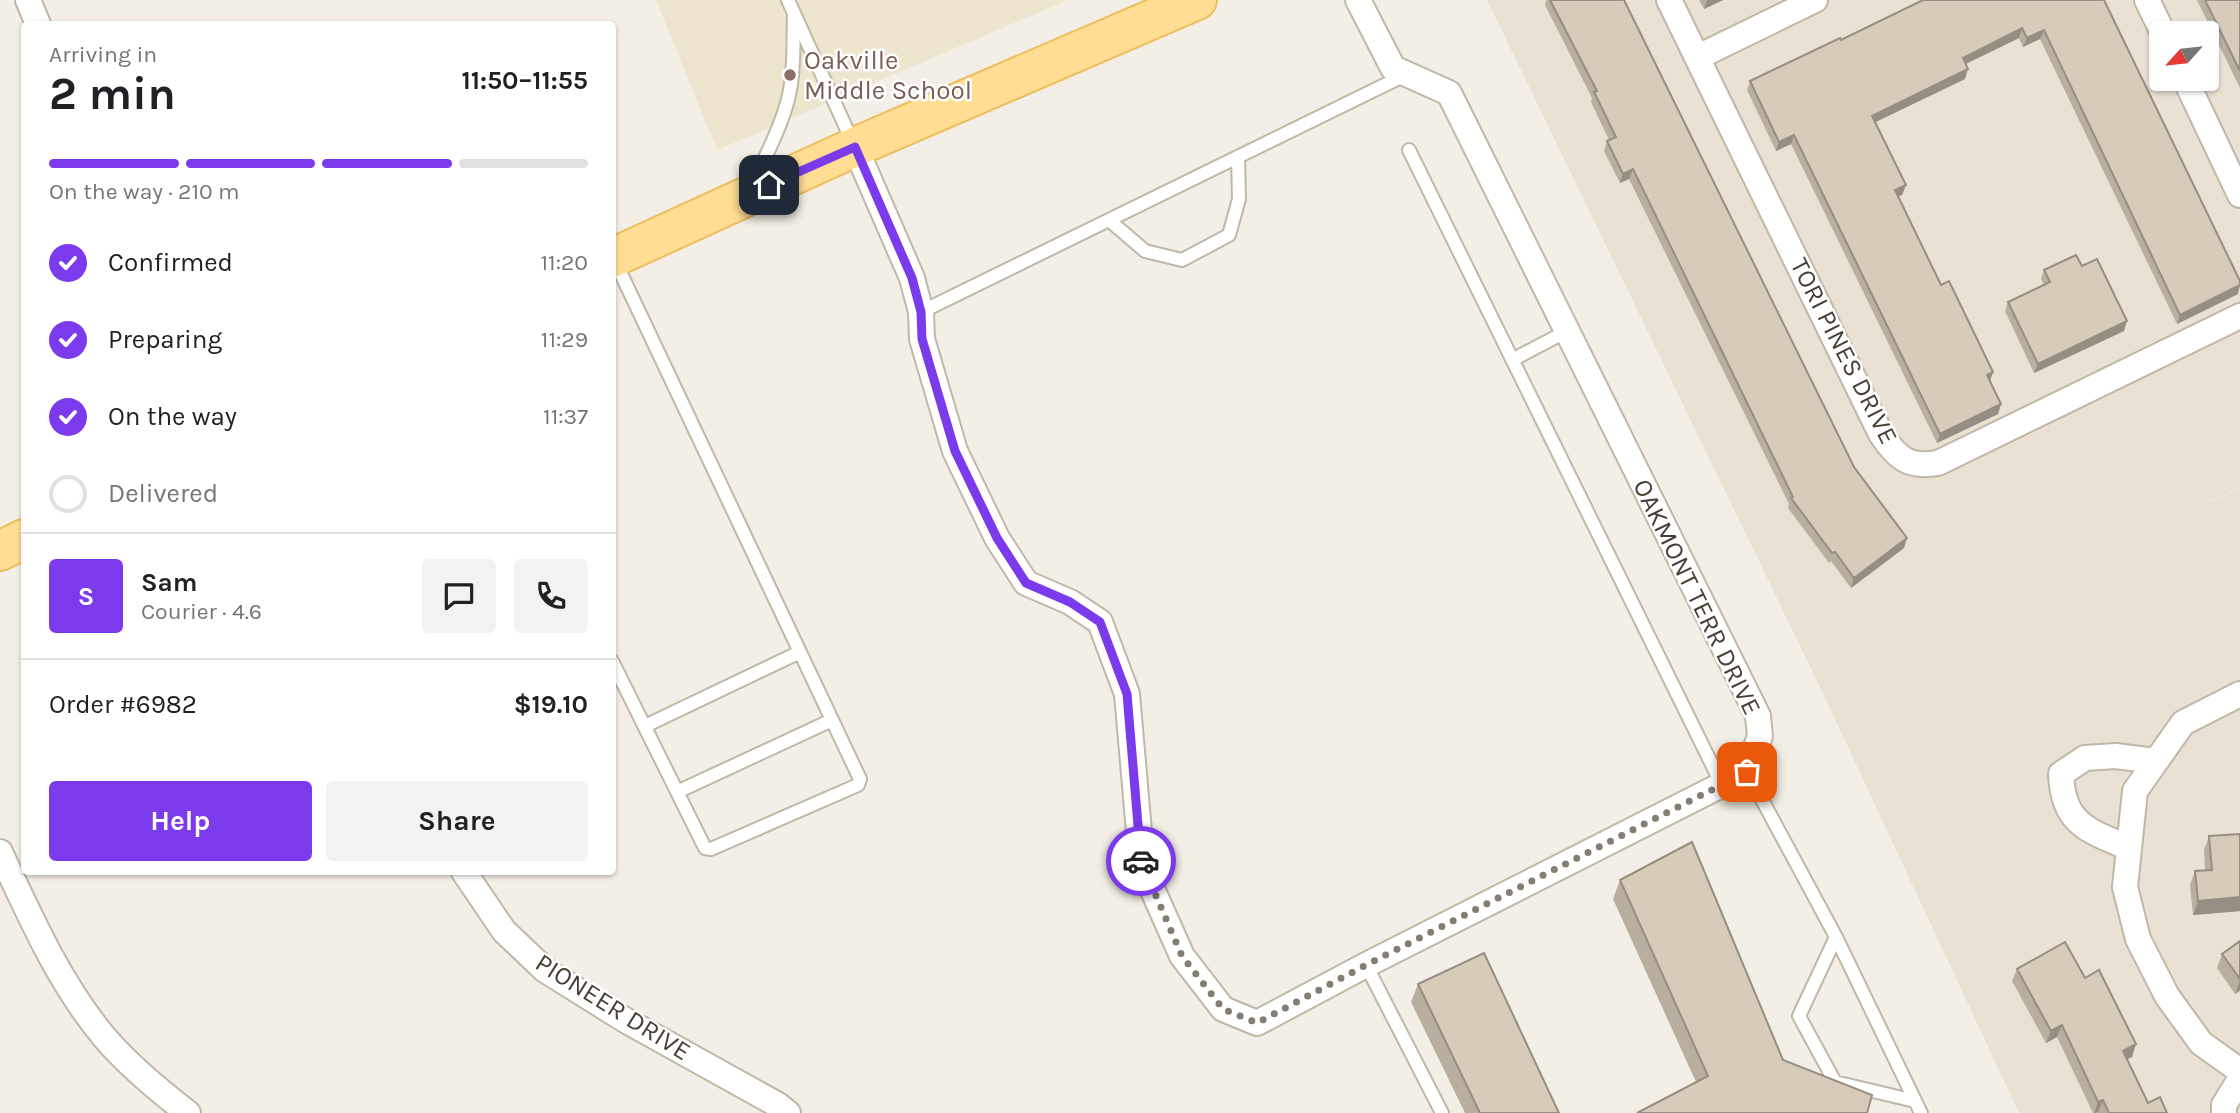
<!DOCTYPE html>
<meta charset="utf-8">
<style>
body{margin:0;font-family:Karla,sans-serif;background:#f2f2f2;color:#202124;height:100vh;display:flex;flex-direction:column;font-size:26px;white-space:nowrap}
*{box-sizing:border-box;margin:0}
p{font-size:23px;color:#757577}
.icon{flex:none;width:38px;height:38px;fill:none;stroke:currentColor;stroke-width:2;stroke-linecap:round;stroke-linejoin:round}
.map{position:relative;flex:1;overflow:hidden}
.drawer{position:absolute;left:21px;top:21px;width:595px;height:854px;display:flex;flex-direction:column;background:#fff;border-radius:7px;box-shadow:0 2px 5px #0004}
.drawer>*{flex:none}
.needle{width:46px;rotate:243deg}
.buttons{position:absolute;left:2149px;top:21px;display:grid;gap:14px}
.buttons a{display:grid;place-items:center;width:70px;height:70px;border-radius:7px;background:#fff;box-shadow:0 2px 5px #0004;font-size:35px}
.pin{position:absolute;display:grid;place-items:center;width:60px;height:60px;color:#fff;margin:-30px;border-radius:14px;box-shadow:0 4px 10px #0006}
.courier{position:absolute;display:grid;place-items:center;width:70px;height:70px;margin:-35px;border:5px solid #7c3aed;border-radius:50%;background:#fff;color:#222;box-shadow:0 2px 9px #0007}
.summary em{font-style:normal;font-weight:700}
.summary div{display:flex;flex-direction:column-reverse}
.summary{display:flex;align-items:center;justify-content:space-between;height:119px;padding:0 28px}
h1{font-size:46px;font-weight:700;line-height:52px}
.bar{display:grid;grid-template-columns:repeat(4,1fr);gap:10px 7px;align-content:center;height:84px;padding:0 28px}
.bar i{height:9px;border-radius:5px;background:#e0e0e0}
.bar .on{background:#7c3aed}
.bar p{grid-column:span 4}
.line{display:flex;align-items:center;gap:18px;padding:0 28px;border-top:2px solid #e0e0e0}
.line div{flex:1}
.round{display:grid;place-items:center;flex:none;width:74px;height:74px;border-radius:7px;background:#f2f2f2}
ol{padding:0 28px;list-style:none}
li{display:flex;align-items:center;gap:21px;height:77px}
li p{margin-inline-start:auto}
li .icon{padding:7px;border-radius:50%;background:#7c3aed;color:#fff;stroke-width:4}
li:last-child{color:#757577}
li i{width:38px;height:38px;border:4px solid #e0e0e0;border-radius:50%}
.primary-button{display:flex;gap:14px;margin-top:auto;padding:14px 28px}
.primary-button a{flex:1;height:80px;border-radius:7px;background:#7c3aed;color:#fff;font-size:28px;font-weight:700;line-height:80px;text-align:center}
.primary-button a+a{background:#f2f2f2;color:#202124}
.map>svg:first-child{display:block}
.residential{fill:#e9e1d3;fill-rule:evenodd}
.education{fill:#eee5ce}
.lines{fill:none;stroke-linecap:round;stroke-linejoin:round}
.lane-casing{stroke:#c0b7a7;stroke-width:16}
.street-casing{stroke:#c0b7a7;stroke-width:28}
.primary-casing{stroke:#edbd5b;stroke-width:42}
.lane{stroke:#fff;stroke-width:12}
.street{stroke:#fff;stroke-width:24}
.primary{stroke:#ffde94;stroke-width:38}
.wall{fill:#b9afa0}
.shaded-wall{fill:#968e82}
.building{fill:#d7cbba;stroke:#968e82;stroke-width:2}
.done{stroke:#847d72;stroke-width:7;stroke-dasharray:0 12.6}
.route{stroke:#7c3aed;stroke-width:9}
.education-dot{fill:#8d6e63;stroke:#fff;stroke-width:2.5}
.labels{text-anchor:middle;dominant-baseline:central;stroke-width:5;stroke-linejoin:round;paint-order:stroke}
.education-label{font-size:26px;fill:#785e54;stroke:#fff;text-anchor:start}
.street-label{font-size:26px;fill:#473f34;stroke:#fff}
</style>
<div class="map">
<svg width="2240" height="1113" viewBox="0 0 2240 1113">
<rect width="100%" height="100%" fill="#f4efe6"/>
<path class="residential" d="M1487,0H2240V487L2135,536L2240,488V1113H2019L1819,685ZM2161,33H2207V79H2161Z"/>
<path class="education" d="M656,0H1068L717,150Z"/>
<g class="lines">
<defs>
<path id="lane" d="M788,0L853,143
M1409,150L1722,785
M752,184C765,158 779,131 787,103C795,75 793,43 794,14
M1109,220L1145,251L1182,260L1229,235L1239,199L1238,157
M921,312L1405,75
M1512,360L1567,331
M612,661L705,848L711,849L858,785L860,779L615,261
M645,726L800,652
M1747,772L1836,937L1921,1113
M677,792L832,720
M1836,937L1799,1016L1835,1082L1915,1101
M1366,965L1442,1113"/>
<path id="street" d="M28,0L38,24
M1669,0L1881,434C1897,458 1908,468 1938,463L2240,316
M2147,0L2163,33
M1698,57L1815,0
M2185,79L2240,195
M855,147L912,278L921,312L922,339L955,451L997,538L1026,583L1070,602L1100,622L1127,694L1142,866L1182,956L1223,1009L1257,1023L1366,965L1747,772L1760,736L1758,716L1449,93L1393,68L1358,0
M2240,694L2183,723L2135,791L2125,887L2138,939L2167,996L2201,1043L2240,1071
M2129,848C2087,830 2063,824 2061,774L2085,758L2116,756L2155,761
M0,852C30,916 59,983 105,1038C130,1067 158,1090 188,1113
M464,872L504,931L545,970L625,1020L778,1105L788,1113
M2224,1113V1105L2240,1079"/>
<path id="primary" d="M612,258L855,147L1197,0
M0,551L24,539"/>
</defs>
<use href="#lane" class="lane-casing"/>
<use href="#street" class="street-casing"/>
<use href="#primary" class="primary-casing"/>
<use href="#lane" class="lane"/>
<use href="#street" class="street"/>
<use href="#primary" class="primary"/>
</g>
<path class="wall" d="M1546,0H1624L1854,467L1904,548L1851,588L1831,561L1829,563L1788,508L1789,504L1629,179L1620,183L1604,151L1607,141L1609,140L1591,102L1592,98L1545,5Z
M1699,0H1723L1704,9Z
M2104,0L2238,294L2177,324L2040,39L2023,47L2019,38L1966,64L1965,79L1876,122L1906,185L1902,195L1898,196L1941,285L1993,372L1990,381L2001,404L1998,414L1937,443L1791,144L1776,151L1747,90L1750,81L1841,40Z
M2197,0H2240V88Z
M2044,270L2124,331L2034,373L2005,311L2008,302L2044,285L2041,279Z
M2240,834V911L2193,915L2190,885L2195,871L2205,870L2204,850L2209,836Z
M1620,880L1783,1060L1696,1082L1613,899Z
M2240,941V991L2235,994L2217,968L2222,954Z
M2017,969L2085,978L2132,1057L2127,1059L2148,1103L2167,1113H2093L2057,1037L2046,1043L2012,981Z
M1418,984L1559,1113H1465L1411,1002Z"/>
<path class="shaded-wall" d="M1707,0H1723L1704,9Z
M2022,28L2019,38L1959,67L1963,58Z
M2044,30L2040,39L2023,47L2027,38Z
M1968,69L1965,79L1869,125L1872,116Z
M1794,135L1791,144L1776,151L1779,142Z
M1633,169L1629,179L1620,183L1623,174Z
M1906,185L1902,195L1892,199L1895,190Z
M2240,285L2238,294L2177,324L2180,315Z
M2127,321L2124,331L2034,373L2038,364Z
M1993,372L1990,381L1987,375Z
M2001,404L1998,414L1937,443L1940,434Z
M1907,538L1904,548L1851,588L1854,578Z
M2240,897V911L2193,915L2198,901Z
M2240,980V990L2235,994Z
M2062,1025L2057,1037L2046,1043L2051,1031Z
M2136,1044L2132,1057L2119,1063L2123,1051Z
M2103,1100L2098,1112L2094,1113L2098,1102Z"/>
<path class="building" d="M1550,0H1624L1854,467L1907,538L1854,578L1835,552L1832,553L1791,498L1793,497L1633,169L1623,174L1607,141L1616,137L1594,92L1597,91Z
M1923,0H2104L2240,281V285L2180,315L2044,30L2027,38L2022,28L1963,58L1968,69L1872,116L1906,185L1895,190L1941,285L1949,281L1993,372L1987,375L2001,404L1940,434L1794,135L1779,142L1750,81L1840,38L1841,40Z
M2205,0H2240V71Z
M2076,255L2082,266L2097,259L2127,321L2038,364L2008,302L2050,282L2044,270Z
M2240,834V897L2198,901L2195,871L2212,870L2209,836Z
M1692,842L1783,1060L1872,1095L1867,1113H1637L1708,1076L1620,880Z
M2240,941V979L2222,954Z
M2065,942L2085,978L2099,970L2136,1044L2123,1051L2148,1103L2160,1097L2167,1113H2109L2103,1100L2098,1102L2062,1025L2051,1031L2017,969Z
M1484,953L1559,1113H1480L1418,984Z"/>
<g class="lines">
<path class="done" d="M1141,861L1182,956L1223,1009L1257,1023L1366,965L1747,772"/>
<path class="route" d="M769,185L855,147L912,278L921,312L922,339L955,451L997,538L1026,583L1070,602L1100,622L1127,694L1141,861"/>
</g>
<circle class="education-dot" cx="790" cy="75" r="7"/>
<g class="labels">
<g class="education-label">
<text x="804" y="60">Oakville<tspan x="804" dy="30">Middle School</tspan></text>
</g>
<g class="street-label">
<text transform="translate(1844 351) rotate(63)">TORI PINES DRIVE</text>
<text transform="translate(1697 597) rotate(64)">OAKMONT TERR DRIVE</text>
<text transform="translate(613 1007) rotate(32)">PIONEER DRIVE</text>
</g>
</g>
</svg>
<div class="buttons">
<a><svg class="needle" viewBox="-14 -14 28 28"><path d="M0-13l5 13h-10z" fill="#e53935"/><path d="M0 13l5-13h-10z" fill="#757577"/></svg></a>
</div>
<div class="pin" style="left:1747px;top:772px;background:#ea580c"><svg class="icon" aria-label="bag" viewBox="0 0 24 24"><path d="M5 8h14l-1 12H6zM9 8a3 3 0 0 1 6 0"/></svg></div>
<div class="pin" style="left:769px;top:185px;background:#1f2937"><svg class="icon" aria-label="home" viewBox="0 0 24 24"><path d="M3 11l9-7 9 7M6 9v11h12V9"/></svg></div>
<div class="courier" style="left:1141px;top:861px"><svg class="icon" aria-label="car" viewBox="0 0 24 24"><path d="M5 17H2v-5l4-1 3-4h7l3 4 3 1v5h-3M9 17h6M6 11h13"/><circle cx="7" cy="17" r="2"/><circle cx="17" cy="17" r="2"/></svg></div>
<section class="drawer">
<div class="summary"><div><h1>2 min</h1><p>Arriving in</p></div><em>11:50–11:55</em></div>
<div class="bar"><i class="on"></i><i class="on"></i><i class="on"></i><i></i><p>On the way · 210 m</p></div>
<ol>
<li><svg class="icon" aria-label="check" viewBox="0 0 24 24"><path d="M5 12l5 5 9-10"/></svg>Confirmed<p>11:20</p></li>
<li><svg class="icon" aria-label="check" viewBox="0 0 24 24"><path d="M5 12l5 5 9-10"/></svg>Preparing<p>11:29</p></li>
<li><svg class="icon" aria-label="check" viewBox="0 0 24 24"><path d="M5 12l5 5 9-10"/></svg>On the way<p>11:37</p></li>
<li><i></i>Delivered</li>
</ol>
<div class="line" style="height:126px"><b class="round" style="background:#7c3aed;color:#fff">S</b><div><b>Sam</b><p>Courier · 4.6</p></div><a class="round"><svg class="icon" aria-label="chat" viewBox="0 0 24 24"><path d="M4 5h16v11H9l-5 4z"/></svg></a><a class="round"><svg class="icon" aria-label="phone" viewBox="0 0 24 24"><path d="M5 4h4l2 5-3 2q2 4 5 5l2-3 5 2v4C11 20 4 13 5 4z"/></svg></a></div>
<div class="line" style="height:91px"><div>Order #6982</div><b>$19.10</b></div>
<div class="primary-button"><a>Help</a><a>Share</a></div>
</section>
</div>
